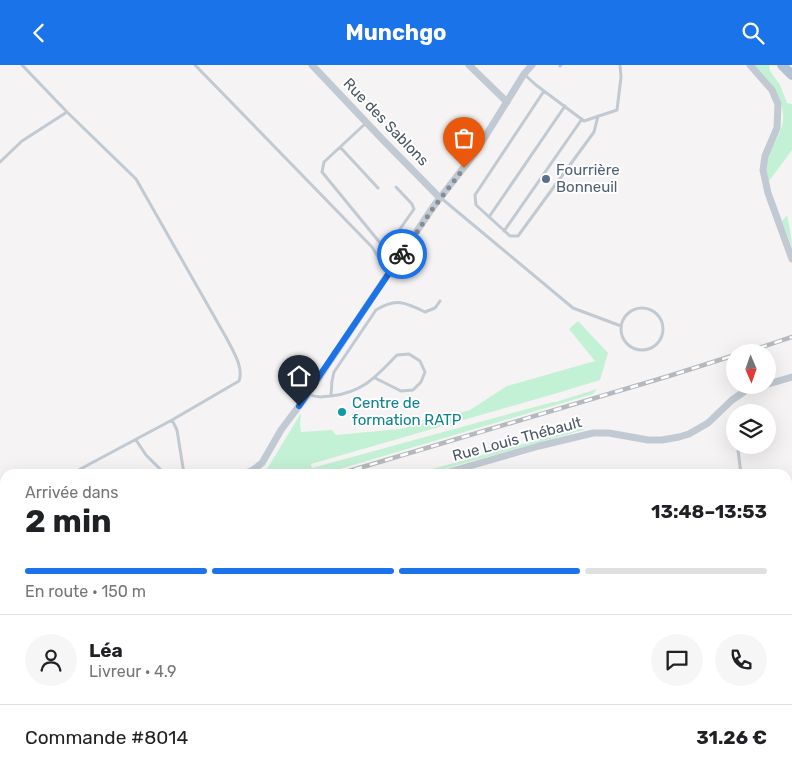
<!DOCTYPE html>
<html lang="fr">
<meta charset="utf-8">
<style>
body{margin:0;font-family:Rubik,sans-serif;background:#f6f6f6;color:#202124;height:100vh;display:flex;flex-direction:column;font-size:19px;white-space:nowrap}
*{box-sizing:border-box;margin:0}
p{font-size:16px;color:#757577}
.icon{flex:none;width:28px;height:28px;fill:none;stroke:currentColor;stroke-width:2;stroke-linecap:round;stroke-linejoin:round}
.map{position:relative;flex:1;overflow:hidden}
.drawer{position:absolute;left:0px;top:404px;width:792px;height:311px;display:flex;flex-direction:column;background:#fff;border-radius:15px 15px 0 0;box-shadow:0 5px 20px #0002}
.drawer>*{flex:none}
.needle{width:32px;rotate:178deg}
.tools{position:absolute;left:726px;top:279px;display:grid;gap:10px}
.tools a{display:grid;place-items:center;width:50px;height:50px;border-radius:50%;background:#fff;box-shadow:0 5px 20px #0002;font-size:25px}
.pin{position:absolute;display:grid;place-items:center;width:42px;height:42px;color:#fff;margin:-51px -21px;border-radius:50% 50% 50% 0;rotate:-45deg;box-shadow:0 0 5px #0007}
.pin .icon{rotate:45deg}
.courier{position:absolute;display:grid;place-items:center;width:50px;height:50px;margin:-25px;border:4px solid #1a73e8;border-radius:50%;background:#fff;color:#222;box-shadow:0 1px 6px #0007}
.summary em{font-style:normal;font-weight:700}
.summary div{display:flex;flex-direction:column-reverse}
.summary{display:flex;align-items:center;justify-content:space-between;height:85px;padding:0 25px}
h1{font-size:32px;font-weight:700;line-height:38px}
.bar{display:grid;grid-template-columns:repeat(4,1fr);gap:8px 5px;align-content:center;height:60px;padding:0 25px}
.bar i{height:6px;border-radius:4px;background:#e0e0e0}
.bar .active{background:#1a73e8}
.bar p{grid-column:span 4}
.line{display:flex;align-items:center;gap:12px;padding:0 25px;border-top:1px solid #e0e0e0}
.line div{flex:1}
.round{display:grid;place-items:center;flex:none;width:52px;height:52px;border-radius:26px;background:#f6f6f6}
header{display:flex;justify-content:space-between;align-items:center;height:65px;padding:0 25px;background:#1a73e8;color:#fff;font-size:22px;font-weight:700}
.map>svg:first-child{display:block}
.green{fill:#c3f1d5}
.lines{fill:none;stroke-linecap:round;stroke-linejoin:round}
.lane{stroke:#c1cad2;stroke-width:3}
.street{stroke:#c1cad2;stroke-width:7}
.primary{stroke:#b3c2d1;stroke-width:10}
.rail-casing{stroke:#b5b8bd;stroke-width:4.5}
.rail{stroke:#fff;stroke-width:2.5;stroke-dasharray:8;stroke-linecap:butt}
.done{stroke:#868d94;stroke-width:5;stroke-dasharray:0 9}
.route{stroke:#1a73e8;stroke-width:6}
.service-dot{fill:#5c6f8a;stroke:#fff;stroke-width:2}
.culture-dot{fill:#0f9aa8;stroke:#fff;stroke-width:2}
.labels{text-anchor:middle;dominant-baseline:central;stroke-width:4;stroke-linejoin:round;paint-order:stroke}
.street-label{font-size:15px;fill:#4a5661;stroke:#fff}
.service-label{font-size:15px;fill:#4e5e75;stroke:#fff;text-anchor:start}
.culture-label{font-size:15px;fill:#0d838f;stroke:#fff;text-anchor:start}
</style>
<header><svg class="icon" aria-label="back" viewBox="0 0 24 24"><path d="M15 5l-7 7 7 7"/></svg>Munchgo<svg class="icon" aria-label="search" viewBox="0 0 24 24"><circle cx="10" cy="10" r="6"/><path d="M15 15l6 6"/></svg></header>
<div class="map">
<svg width="792" height="714" viewBox="0 0 792 714">
<rect width="100%" height="100%" fill="#f5f3f3"/>
<path class="green" d="M754,0H769L770,6L780,20L787,38L792,39V85L769,116C768,112 767,108 766,104C765,89 778,75 782,61C788,37 770,16 754,0Z
M787,150C789,161 792,172 792,182L782,156Z
M578,256L608,288L600,315L564,326L311,399L312,403L553,337H556L597,324L593,329L323,409H262L267,404L301,348L300,359L301,367L332,365L336,370L400,364L470,345L507,321L595,296L569,264Z
M585,362L583,365L426,409H414Z
M165,710H208L205,714H158Z
M637,710H665L664,714H630Z"/>
<g class="lines">
<path class="lane" d="M22,0L67,47
M195,0L372,182L380,195L395,200
M560,1L561,0
M525,10L536,20L584,56L617,45L621,12L620,0
M544,26L475,130L476,140L510,171H518L594,67L598,51
M366,58L324,97L322,107L381,179L398,195
M340,82L378,123
M0,97L22,76L67,47L136,114L227,274C233,286 244,303 239,316L172,355L71,409
M441,133L573,243L621,261
M489,152L565,41
M504,166L582,54
M386,184L414,144L412,139L396,122
M621 264a21 21 0 1 1 42 0a21 21 0 1 1-42 0Z
M308,329C316,333 323,332 331,331C363,327 376,312 397,290L409,289L420,296L425,307L421,317L413,325L401,326L375,313
M331,331L332,316L334,307L376,245C396,233 405,237 425,247L435,243L440,236
M172,355L177,365L184,409
M136,375L146,390L165,409
M738,385L741,409
M722,406V409
M788,460L792,463
M295,710L300,714
M390,714L394,710"/>
<path class="street" d="M312,0L383,75L440,133
M469,0L507,37
M750,0L772,25L778,39L777,63L765,91L763,105L768,128L792,194
M768,319L792,312
M244,409L253,405L262,398L281,365L308,329L433,142L475,88L524,9L532,0
M442,409L539,381L593,368H609L648,375H662L679,372L689,369L708,358L732,335L748,324L762,320
M0,518L5,514
M0,531L5,527
M788,600L792,540
M788,659L792,666
M0,660L5,651
M0,701L5,710
M418,714L421,710"/>
<path class="primary" d="M782,0L792,10"/>
<defs>
<path id="rail" d="M744,288L792,272
M339,409L669,311L735,290
M0,557L5,554
M0,581L5,576"/>
</defs>
<use href="#rail" class="rail-casing"/>
<use href="#rail" class="rail"/>
</g>
<g class="lines">
<path class="done" d="M402,189L434,142L464,103"/>
<path class="route" d="M299,341L402,189"/>
</g>
<circle class="service-dot" cx="546" cy="114" r="5"/>
<circle class="culture-dot" cx="342" cy="347" r="5"/>
<g class="labels">
<g class="street-label">
<text transform="translate(386 57) rotate(46)">Rue des Sablons</text>
<text transform="translate(517 374) rotate(-15)">Rue Louis Thébault</text>
</g>
<g class="service-label">
<text x="556" y="105">Fourrière<tspan x="556" dy="17">Bonneuil</tspan></text>
</g>
<g class="culture-label">
<text x="352" y="338">Centre de<tspan x="352" dy="17">formation RATP</tspan></text>
</g>
</g>
</svg>
<div class="tools">
<a><svg class="needle" viewBox="-14 -14 28 28"><path d="M0-13l5 13h-10z" fill="#e53935"/><path d="M0 13l5-13h-10z" fill="#757577"/></svg></a>
<a><svg class="icon" aria-label="layers" viewBox="0 0 24 24"><path d="M12 4l9 5-9 5-9-5zM3 14l9 5 9-5"/></svg></a>
</div>
<div class="pin" style="left:464px;top:103px;background:#ea580c"><svg class="icon" aria-label="bag" viewBox="0 0 24 24"><path d="M5 8h14l-1 12H6zM9 8a3 3 0 0 1 6 0"/></svg></div>
<div class="pin" style="left:299px;top:341px;background:#1f2937"><svg class="icon" aria-label="home" viewBox="0 0 24 24"><path d="M3 11l9-7 9 7M6 9v11h12V9"/></svg></div>
<div class="courier" style="left:402px;top:189px"><svg class="icon" aria-label="bike" viewBox="0 0 24 24"><circle cx="6" cy="16" r="4"/><circle cx="18" cy="16" r="4"/><path d="M6 16l4-8h5l3 8M10 8l3 8H6M13 5h3"/></svg></div>
<section class="drawer">
<div class="summary"><div><h1>2 min</h1><p>Arrivée dans</p></div><em>13:48–13:53</em></div>
<div class="bar"><i class="active"></i><i class="active"></i><i class="active"></i><i></i><p>En route · 150 m</p></div>
<div class="line" style="height:90px"><a class="round"><svg class="icon" aria-label="person" viewBox="0 0 24 24"><circle cx="12" cy="8" r="4"/><path d="M4 21q1-7 8-7t8 7"/></svg></a><div><b>Léa</b><p>Livreur · 4.9</p></div><a class="round"><svg class="icon" aria-label="chat" viewBox="0 0 24 24"><path d="M4 5h16v11H9l-5 4z"/></svg></a><a class="round"><svg class="icon" aria-label="phone" viewBox="0 0 24 24"><path d="M5 4h4l2 5-3 2q2 4 5 5l2-3 5 2v4C11 20 4 13 5 4z"/></svg></a></div>
<div class="line" style="height:65px"><div>Commande #8014</div><b>31.26 €</b></div>
</section>
</div>
